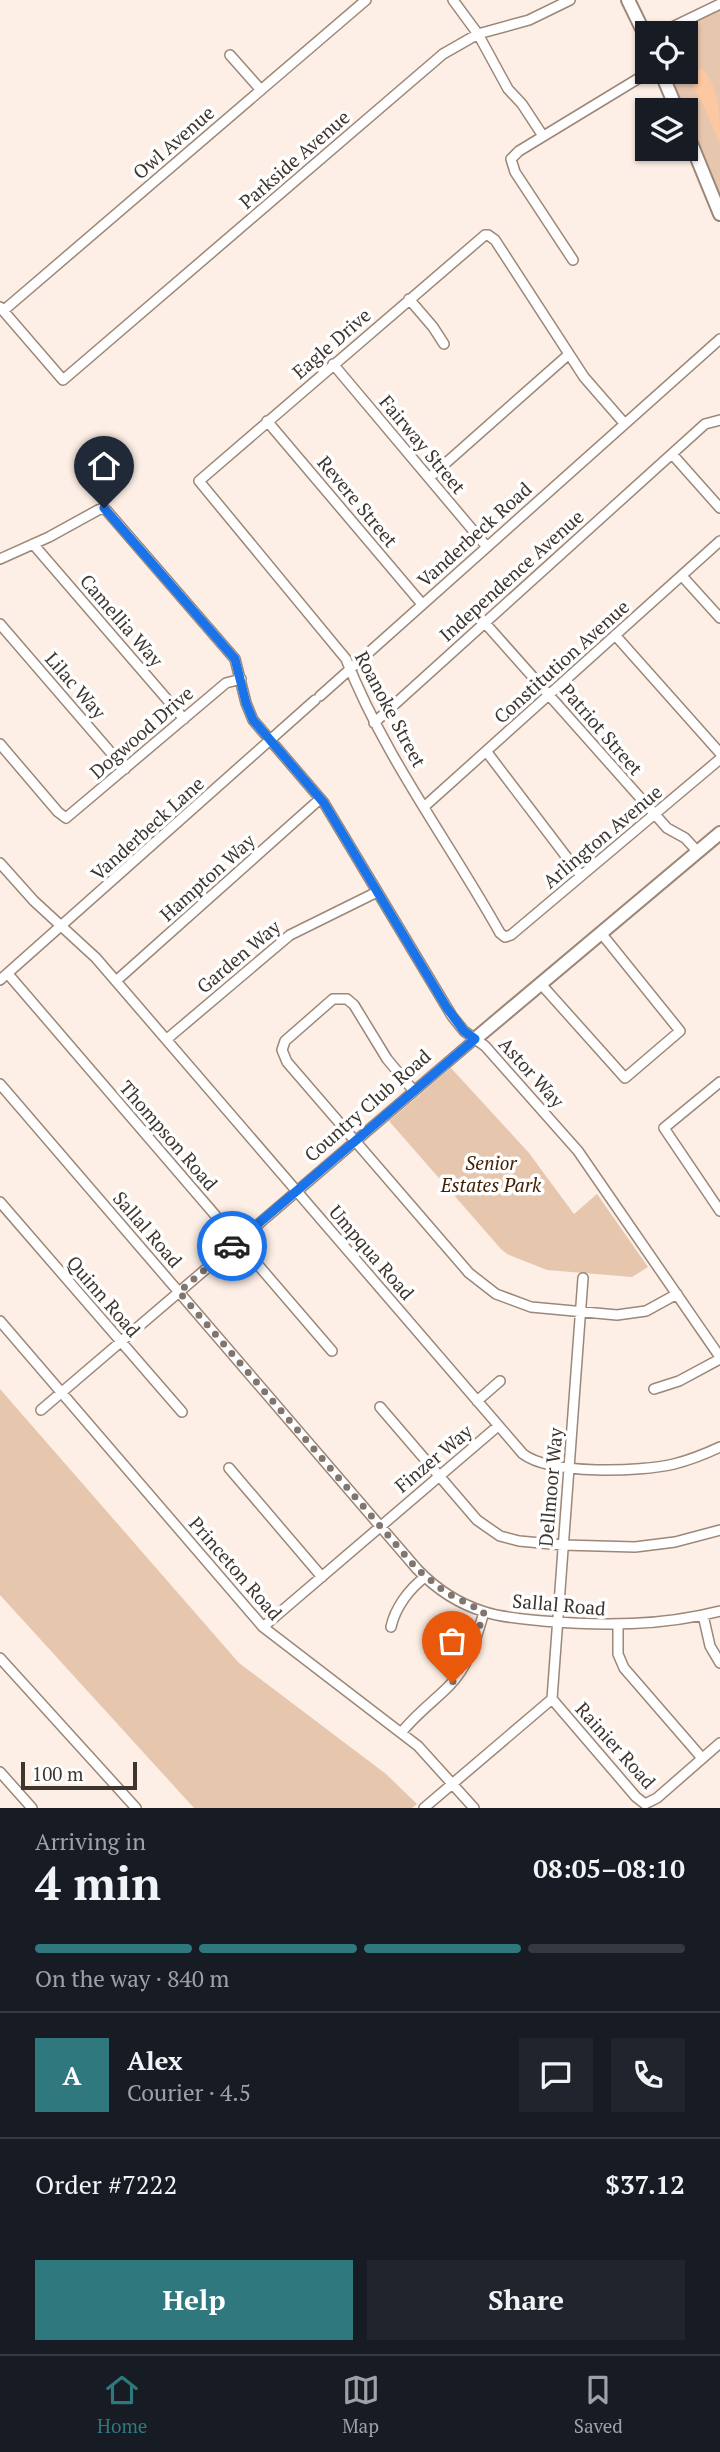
<!DOCTYPE html>
<meta charset="utf-8">
<style>
body{margin:0;font-family:"PT Serif",serif;background:#20242c;color:#f1f3f6;height:100vh;display:flex;flex-direction:column;font-size:26px;white-space:nowrap}
*{box-sizing:border-box;margin:0}
p{font-size:23px;color:#9ea1a6}
.icon{flex:none;width:38px;height:38px;fill:none;stroke:currentColor;stroke-width:2;stroke-linecap:round;stroke-linejoin:round}
.map{position:relative;height:1808px;overflow:hidden}
.panel{display:flex;flex-direction:column;background:#171b24;flex:1}
.panel>*{flex:none}
.fabs{position:absolute;left:635px;top:21px;display:grid;gap:14px}
.fabs a{display:grid;place-items:center;width:63px;height:63px;border-radius:0px;background:#171b24;box-shadow:0 2px 5px #0004;font-size:35px}
.scale{position:absolute;left:21px;bottom:18px;width:116px;box-sizing:border-box;padding-left:7px;border:4px solid #3e352f;border-top:0;font-size:19px;line-height:24px;white-space:nowrap;color:#3e352f;-webkit-text-stroke:5px #fff;paint-order:stroke}
.pin{position:absolute;display:grid;place-items:center;width:60px;height:60px;color:#fff;margin:-72px -30px;border-radius:50% 50% 50% 0;rotate:-45deg;box-shadow:0 0 7px #0007}
.pin .icon{rotate:45deg}
.courier{position:absolute;display:grid;place-items:center;width:70px;height:70px;margin:-35px;border:5px solid #1a73e8;border-radius:50%;background:#fff;color:#222;box-shadow:0 2px 9px #0007}
.summary em{font-style:normal;font-weight:600}
.summary div{display:flex;flex-direction:column-reverse}
.summary{display:flex;align-items:center;justify-content:space-between;height:119px;padding:0 35px}
h1{font-size:46px;font-weight:600;line-height:52px}
.bar{display:grid;grid-template-columns:repeat(4,1fr);gap:10px 7px;align-content:center;height:84px;padding:0 35px}
.bar i{height:9px;border-radius:5px;background:#363941}
.bar .on{background:#2f787e}
.bar p{grid-column:span 4}
.line{display:flex;align-items:center;gap:18px;padding:0 35px;border-top:2px solid #363941}
.line div{flex:1}
.round{display:grid;place-items:center;flex:none;width:74px;height:74px;border-radius:0px;background:#20242c}
.button{display:flex;gap:14px;margin-top:auto;padding:14px 35px}
.button a{flex:1;height:80px;border-radius:0px;background:#2f787e;color:#fff;font-size:28px;font-weight:600;line-height:80px;text-align:center}
.button a+a{background:#20242c;color:#f1f3f6}
.dock{display:flex;justify-content:space-around;align-items:center;height:98px;border-top:2px solid #363941;background:#171b24;font-size:19px;color:#9ea1a6}
.dock a{display:grid;justify-items:center;gap:4px}
.dock .on{color:#2f787e}
.map>svg:first-child{display:block}
.green{fill:#e7c6ae}
.water{fill:#fcc8a1}
.lines{fill:none;stroke-linecap:round;stroke-linejoin:round}
.minor-casing{stroke:#9c8778;stroke-width:12}
.tertiary-casing{stroke:#9c8778;stroke-width:16}
.secondary-casing{stroke:#9c8778;stroke-width:16}
.minor{stroke:#fff;stroke-width:9}
.tertiary{stroke:#fff;stroke-width:12}
.secondary{stroke:#fff;stroke-width:12}
.done{stroke:#81766f;stroke-width:7;stroke-dasharray:0 12.6}
.route{stroke:#1a73e8;stroke-width:9}
.labels{text-anchor:middle;dominant-baseline:central;stroke-width:7;stroke-linejoin:round;paint-order:stroke}
.street-label{font-size:19px;fill:#3e352f;stroke:#fff}
.park-label{font-size:19px;font-style:italic;fill:#432204;stroke:#fff}
</style>
<div class="map">
<svg width="720" height="1808" viewBox="0 0 720 1808">
<rect width="100%" height="100%" fill="#fdefe5"/>
<path class="green" d="M720,10V198L669,72H686V33H672Z
M451,1068L529,1153L574,1214L597,1194L648,1267L632,1277L547,1270L507,1254L501,1249L389,1121Z
M0,1389L239,1663L386,1774L417,1804L412,1808H194L0,1595Z"/>
<path class="water" d="M700,68C720,82 720,120 720,144L704,107L690,80L692,74Z"/>
<g class="lines">
<defs>
<path id="minor" d="M453,0L478,34L508,89L522,104L543,136
M660,33L720,4
M230,55L261,90
M573,260L515,172L511,159L519,151L649,72
M409,299L433,327L444,344
M0,307L63,380L443,54L478,34L529,20L570,0
M3,311L366,0
M333,364L487,547
M267,421L422,604
M624,423L584,377L495,240L488,235H485L199,481L346,659C384,756 449,842 500,933L505,937L511,935L720,759
M672,454L720,508
M429,478L568,355
M33,544L184,719
M0,559L49,537L98,510L104,508L107,511L235,659L246,703L253,720L324,803L452,1016L464,1031L485,1046L578,1151L720,1357
M682,576L720,618
M485,623L667,828L685,838L698,852
M0,624L125,769
M615,635L720,753
M320,696L720,339
M374,723L705,424L720,420
M0,744L58,812L66,818L226,683L241,679
M486,751L581,876
M425,806L720,541
M0,863L34,901L96,958L523,1454C551,1475 640,1472 674,1464C690,1460 705,1454 720,1447
M8,974L332,1351
M0,980L315,700
M116,981L320,799
M540,983L625,1078L680,1031L601,933
M167,1039L290,935L377,892
M720,1082L664,1128L720,1211
M0,1084L417,1569C435,1588 459,1604 485,1612C504,1618 523,1619 543,1621C603,1626 661,1626 720,1611
M413,1090L387,1059L354,1005L347,999H333L285,1041L282,1050L287,1062L469,1273L496,1294L531,1307L617,1315L646,1311L677,1294
M0,1202L182,1412
M0,1321L263,1627L418,1746L474,1808
M654,1389L679,1381L720,1359
M477,1401L500,1381
M380,1407L477,1520L500,1536L519,1541L563,1545L635,1547L675,1542L720,1530
M41,1410L475,1039
M229,1468L322,1577
M703,1615L710,1646L720,1663
M618,1626V1654L624,1668L702,1758
M263,1627L498,1426
M391,1627C395,1608 409,1589 425,1577
M0,1658L136,1808
M552,1699L583,1278
M552,1699L636,1797L645,1804L657,1798L720,1743
M401,1733C415,1715 433,1702 449,1686C469,1666 476,1639 484,1612
M0,1772L32,1808
M424,1808L552,1699"/>
<path id="tertiary" d="M475,1039L720,833"/>
<path id="secondary" d="M628,0L648,41
M661,72L677,110
M686,131L720,214"/>
</defs>
<use href="#minor" class="minor-casing"/>
<use href="#tertiary" class="tertiary-casing"/>
<use href="#secondary" class="secondary-casing"/>
<use href="#minor" class="minor"/>
<use href="#tertiary" class="tertiary"/>
<use href="#secondary" class="secondary"/>
</g>
<g class="lines">
<path class="done" d="M232,1246L179,1292L417,1569L445,1592L484,1612L472,1651L452,1683"/>
<path class="route" d="M104,508L235,659L246,703L253,720L324,803L447,1008L464,1031L475,1039L232,1246"/>
</g>
<g class="labels">
<g class="street-label">
<text transform="translate(173 142) rotate(-41)">Owl Avenue</text>
<text transform="translate(294 159) rotate(-41)">Parkside Avenue</text>
<text transform="translate(331 343) rotate(-41)">Eagle Drive</text>
<text transform="translate(423 444) rotate(50)">Fairway Street</text>
<text transform="translate(358 501) rotate(50)">Revere Street</text>
<text transform="translate(474 534) rotate(-42)">Vanderbeck Road</text>
<text transform="translate(511 575) rotate(-42)">Independence Avenue</text>
<text transform="translate(122 620) rotate(49)">Camellia Way</text>
<text transform="translate(561 661) rotate(-42)">Constitution Avenue</text>
<text transform="translate(76 685) rotate(49)">Lilac Way</text>
<text transform="translate(391 709) rotate(62)">Roanoke Street</text>
<text transform="translate(602 729) rotate(49)">Patriot Street</text>
<text transform="translate(141 732) rotate(-41)">Dogwood Drive</text>
<text transform="translate(147 828) rotate(-42)">Vanderbeck Lane</text>
<text transform="translate(602 836) rotate(-40)">Arlington Avenue</text>
<text transform="translate(207 877) rotate(-42)">Hampton Way</text>
<text transform="translate(238 956) rotate(-40)">Garden Way</text>
<text transform="translate(532 1072) rotate(48)">Astor Way</text>
<text transform="translate(367 1105) rotate(-41)">Country Club Road</text>
<text transform="translate(169 1135) rotate(49)">Thompson Road</text>
<text transform="translate(148 1229) rotate(49)">Sallal Road</text>
<text transform="translate(372 1252) rotate(49)">Umpqua Road</text>
<text transform="translate(104 1296) rotate(49)">Quinn Road</text>
<text transform="translate(433 1458) rotate(-40)">Finzer Way</text>
<text transform="translate(550 1487) rotate(-85)">Dellmoor Way</text>
<text transform="translate(236 1568) rotate(49)">Princeton Road</text>
<text transform="translate(559 1604) rotate(5)">Sallal Road</text>
<text transform="translate(616 1745) rotate(48)">Rainier Road</text>
</g>
<g class="park-label">
<text x="491" y="1162">Senior<tspan x="491" dy="22">Estates Park</tspan></text>
</g>
</g>
</svg>
<div class="fabs">
<a><svg class="icon" aria-label="locate" viewBox="0 0 24 24"><circle cx="12" cy="12" r="6"/><path d="M12 2v4M12 18v4M2 12h4M18 12h4"/></svg></a>
<a><svg class="icon" aria-label="layers" viewBox="0 0 24 24"><path d="M12 4l9 5-9 5-9-5zM3 14l9 5 9-5"/></svg></a>
</div>
<div class="scale">100 m</div>
<div class="pin" style="left:452px;top:1683px;background:#ea580c"><svg class="icon" aria-label="bag" viewBox="0 0 24 24"><path d="M5 8h14l-1 12H6zM9 8a3 3 0 0 1 6 0"/></svg></div>
<div class="pin" style="left:104px;top:508px;background:#1f2937"><svg class="icon" aria-label="home" viewBox="0 0 24 24"><path d="M3 11l9-7 9 7M6 9v11h12V9"/></svg></div>
<div class="courier" style="left:232px;top:1246px"><svg class="icon" aria-label="car" viewBox="0 0 24 24"><path d="M5 17H2v-5l4-1 3-4h7l3 4 3 1v5h-3M9 17h6M6 11h13"/><circle cx="7" cy="17" r="2"/><circle cx="17" cy="17" r="2"/></svg></div>
</div>
<section class="panel">
<div class="summary"><div><h1>4 min</h1><p>Arriving in</p></div><em>08:05–08:10</em></div>
<div class="bar"><i class="on"></i><i class="on"></i><i class="on"></i><i></i><p>On the way · 840 m</p></div>
<div class="line" style="height:126px"><b class="round" style="background:#2f787e;color:#fff">A</b><div><b>Alex</b><p>Courier · 4.5</p></div><a class="round"><svg class="icon" aria-label="chat" viewBox="0 0 24 24"><path d="M4 5h16v11H9l-5 4z"/></svg></a><a class="round"><svg class="icon" aria-label="phone" viewBox="0 0 24 24"><path d="M5 4h4l2 5-3 2q2 4 5 5l2-3 5 2v4C11 20 4 13 5 4z"/></svg></a></div>
<div class="line" style="height:91px"><div>Order #7222</div><b>$37.12</b></div>
<div class="button"><a>Help</a><a>Share</a></div>
</section>
<nav class="dock">
<a class="on"><svg class="icon" aria-label="home" viewBox="0 0 24 24"><path d="M3 11l9-7 9 7M6 9v11h12V9"/></svg>Home</a>
<a><svg class="icon" aria-label="map" viewBox="0 0 24 24"><path d="M3 6l6-2 6 2 6-2v14l-6 2-6-2-6 2zM9 4v14M15 6v14"/></svg>Map</a>
<a><svg class="icon" aria-label="saved" viewBox="0 0 24 24"><path d="M7 4h10v16l-5-4-5 4z"/></svg>Saved</a>
</nav>
